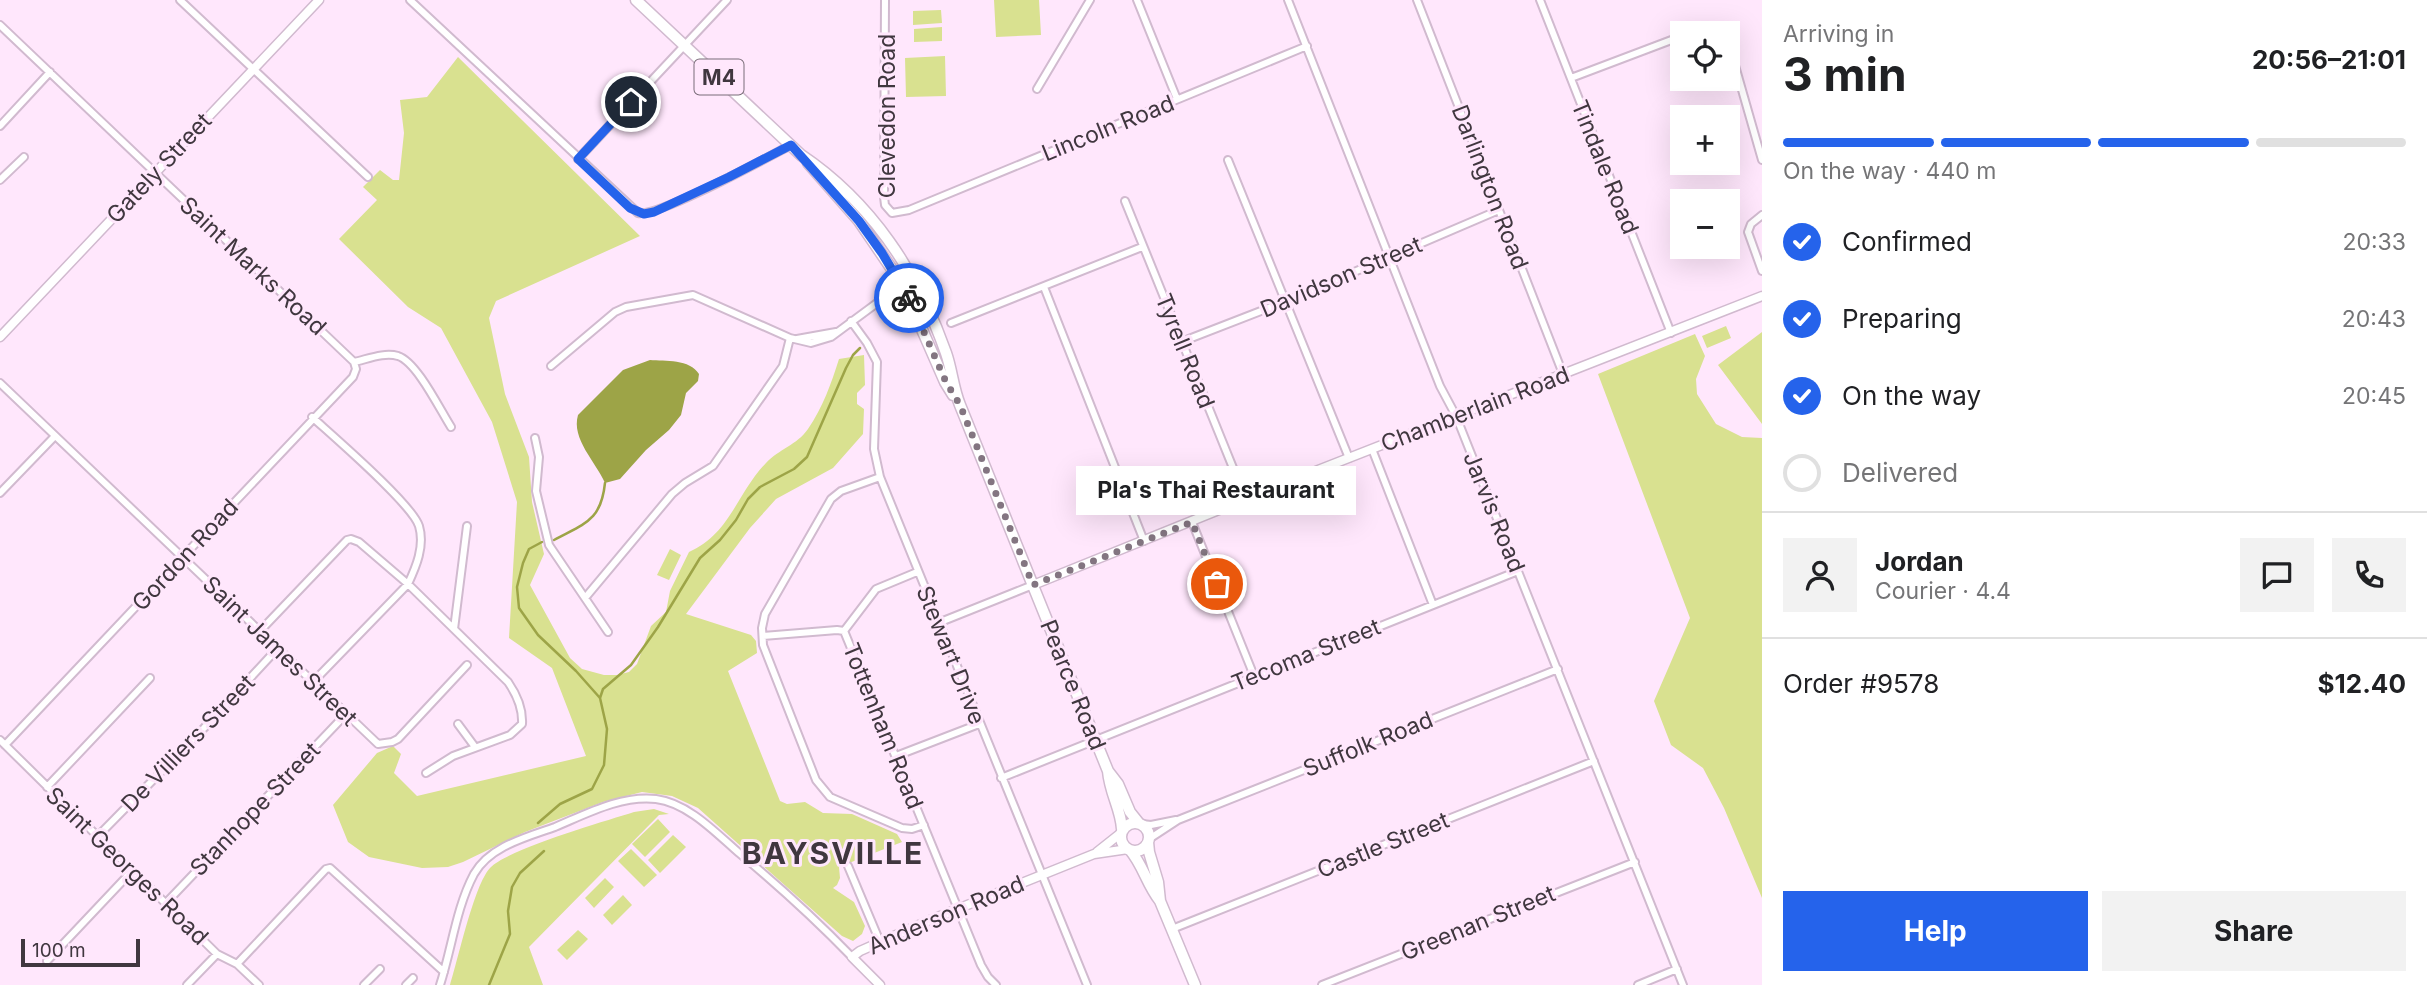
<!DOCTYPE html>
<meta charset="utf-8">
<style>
body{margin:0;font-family:Inter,sans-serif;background:#f2f2f2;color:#202124;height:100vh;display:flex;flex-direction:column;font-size:26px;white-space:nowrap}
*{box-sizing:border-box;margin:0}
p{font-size:23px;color:#757577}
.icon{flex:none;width:38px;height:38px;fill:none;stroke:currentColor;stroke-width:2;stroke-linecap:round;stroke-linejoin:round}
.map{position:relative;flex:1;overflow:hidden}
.details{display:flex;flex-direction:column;background:#fff;width:665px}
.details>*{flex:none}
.tools{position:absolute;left:1670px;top:21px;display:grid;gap:14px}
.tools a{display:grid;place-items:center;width:70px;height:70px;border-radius:0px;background:#fff;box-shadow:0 7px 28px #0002;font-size:35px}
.scale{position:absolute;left:21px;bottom:18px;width:119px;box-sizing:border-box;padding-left:7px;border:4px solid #40373f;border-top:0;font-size:19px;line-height:24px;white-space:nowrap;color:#40373f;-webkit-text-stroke:5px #ffe7fc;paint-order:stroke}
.pin{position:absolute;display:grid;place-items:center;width:60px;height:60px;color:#fff;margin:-30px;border:4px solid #fff;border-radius:50%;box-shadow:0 2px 7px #0007}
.courier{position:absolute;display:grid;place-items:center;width:70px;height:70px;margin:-35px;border:5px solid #2563eb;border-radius:50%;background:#fff;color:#222;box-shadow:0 2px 9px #0007}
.bubble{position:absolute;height:49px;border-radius:0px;background:#fff;box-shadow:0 7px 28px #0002;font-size:23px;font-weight:700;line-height:49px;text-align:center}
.headline em{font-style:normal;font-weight:700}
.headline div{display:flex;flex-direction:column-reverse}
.headline{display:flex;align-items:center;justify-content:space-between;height:119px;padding:0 21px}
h1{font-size:46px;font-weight:700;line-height:52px}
.bar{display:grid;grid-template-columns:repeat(4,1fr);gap:10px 7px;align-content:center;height:84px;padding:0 21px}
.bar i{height:9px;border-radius:5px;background:#e0e0e0}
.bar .selected{background:#2563eb}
.bar p{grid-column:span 4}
.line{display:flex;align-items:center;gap:18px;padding:0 21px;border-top:2px solid #e0e0e0}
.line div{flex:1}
.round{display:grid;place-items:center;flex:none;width:74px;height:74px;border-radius:0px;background:#f2f2f2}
ol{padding:0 21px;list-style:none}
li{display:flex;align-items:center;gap:21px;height:77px}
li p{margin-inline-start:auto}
li .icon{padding:7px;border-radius:50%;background:#2563eb;color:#fff;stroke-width:4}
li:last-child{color:#757577}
li i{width:38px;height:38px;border:4px solid #e0e0e0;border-radius:50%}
.action{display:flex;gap:14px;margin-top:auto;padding:14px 21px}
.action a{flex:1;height:80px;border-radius:0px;background:#2563eb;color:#fff;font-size:28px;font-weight:700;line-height:80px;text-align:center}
.action a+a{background:#f2f2f2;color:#202124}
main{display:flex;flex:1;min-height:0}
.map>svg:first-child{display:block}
.green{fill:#d9e190}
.water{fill:#9da447}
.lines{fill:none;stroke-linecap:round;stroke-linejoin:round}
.stream{stroke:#9da447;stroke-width:2.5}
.minor-casing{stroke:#d1bacf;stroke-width:10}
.tertiary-casing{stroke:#d1bacf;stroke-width:11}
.primary-casing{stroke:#d1bacf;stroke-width:13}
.minor{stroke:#fff;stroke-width:6}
.tertiary{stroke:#fff;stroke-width:8}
.primary{stroke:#fff;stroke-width:10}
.done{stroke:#837581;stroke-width:7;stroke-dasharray:0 12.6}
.route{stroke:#2563eb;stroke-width:9}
.labels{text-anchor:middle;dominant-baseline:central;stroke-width:6;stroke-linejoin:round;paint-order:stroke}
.shield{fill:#ffe7fc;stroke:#796c78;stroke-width:2}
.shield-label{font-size:21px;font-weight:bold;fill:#40373f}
.street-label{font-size:23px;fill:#40373f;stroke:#ffe7fc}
.district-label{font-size:30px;font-weight:bold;letter-spacing:2px;fill:#40373f;stroke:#ffe7fc}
</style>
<main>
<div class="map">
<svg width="1762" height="985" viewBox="0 0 1762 985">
<rect width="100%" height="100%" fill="#ffe7fc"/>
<path class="green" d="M994,0H1039L1041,35L996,37Z
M941,10L942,23L913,25V11Z
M942,27V41L914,42V29Z
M945,56L946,96L906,97L905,58Z
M458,57L640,236L496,301L489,318L505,394L529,457L532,502L544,554L530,585L570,658L582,669L604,675H617L629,672L637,664L651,626L666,612L670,591L689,552C730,534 737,493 766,463C779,449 797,445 808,429C823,407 831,384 839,359L864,355L865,385L857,393V404L864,409L863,434L833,468L776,499L750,528L686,614L751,635L756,641L757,653L728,671L780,801L787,804L805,802L823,813L852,814L897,834L902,842L839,867L840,878L837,885L833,888L854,902L865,926L862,934L853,941L842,936L698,808L672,796L642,792L603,802L525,832L463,862L448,867L422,868L369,857L348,842L333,805L377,753L393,746L401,754L394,773L417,796L586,756L552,668L509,638L517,502L492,422L441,328L408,307L339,239L377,200L363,187L380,170L393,180H399L404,133L400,100L427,97Z
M1726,326L1731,338L1707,348L1702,336Z
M1762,332V424L1718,365Z
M1695,334L1705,356L1696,379L1697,394L1716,424L1742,437L1762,438V898L1724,808L1703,768L1671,745L1654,701L1690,618L1598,374Z
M670,549L681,555L669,580L657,575Z
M654,809L669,814L659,815L529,947L543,985H450C458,960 474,885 490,868C510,848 603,822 634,812Z
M658,819L670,832L645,857L632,844Z
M673,835L686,847L660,873L648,860Z
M631,849L657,875L644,887L618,861Z
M605,878L614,887L594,908L585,898Z
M623,895L632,905L612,925L603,915Z
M578,930L588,939L567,960L557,950Z"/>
<path class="water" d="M650,360C665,361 690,359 699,374L698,381L686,393L681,415L669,430L646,450L620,479L605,483C596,462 571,439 578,415L623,370Z"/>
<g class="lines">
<path class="stream" d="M554,540C585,523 601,521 605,483
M600,698L603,689L631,665L658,627L700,558L720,540L736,520L748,499L760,487L794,469L807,457L846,368L853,355L860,348
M538,823L560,804L592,789L604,765L607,729L600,698L576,671L538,635L519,608L517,587L523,563L529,549L542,542
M489,985L510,934L508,911L512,887L520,873L544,851"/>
<defs>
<path id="minor" d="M180,0L368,177
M410,0L638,213C659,217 766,158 791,145
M885,0L884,197L885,205L892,213L909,210L1307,46
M1137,0L1177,99
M1288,0L1440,386L1456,416L1683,985
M1417,0L1563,374
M1540,0L1671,333
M0,25L354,362
M1691,33H1700
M1727,44L1730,48L1762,160
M1571,78L1682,36
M1037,89L1090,0
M0,126L50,72
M578,159L727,0
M1228,160L1349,458
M0,180L24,157
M1125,201L1246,500
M1762,215L1751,224L1748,232L1762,271
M1044,287L1144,541
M851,321L867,343L877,362L874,449L880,477L1087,985
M951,323L1142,247
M797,339L836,332
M1181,342L1284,302L1499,210
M354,362C368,359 384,352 398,356C417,362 440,410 451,427
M551,366L615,312L626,307L693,295L790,338L811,343L831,337L904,283
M0,383L378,744L392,742L398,739L467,665
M312,417C334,437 412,504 419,526C425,546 416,567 408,584L313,682
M535,438L539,457L536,491L549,545L608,632
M1372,449L1433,605
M880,477L841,491L831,499L765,614L762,628L763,645L816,780L830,797L902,828L912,829L924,825
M0,493L55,436
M1192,522L1254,676
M917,572L876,589L844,631L981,965L988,977L996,985
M585,598L672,494L685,483L713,466L783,366L790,338
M938,623L1033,585
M454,629L467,526
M260,631L347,540L351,539L359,542L408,584L508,682C517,695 523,708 522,724L510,735L453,756L426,773
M763,636L837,630L844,631
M458,724L475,747
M0,740L217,954L237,964L259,985
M5,745L353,377L356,369L354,362
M896,756L979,724
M1001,778L1518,571
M47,787L150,678
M1142,824L1151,825L1176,820
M97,837L204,728L277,649
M1149,839L1178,820L1558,669
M848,866L880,942
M165,904L346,714
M1172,929L1594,761
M47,961L132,871
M237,964L326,869L330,868L444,972
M187,985L217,954
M364,985L380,969
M406,985L413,978
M440,985C452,948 456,908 474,874C490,846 527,837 555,827C586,814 621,795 656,799C688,803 716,833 739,853C779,886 816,920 852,957
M1322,985L1635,862
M1638,985L1677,969"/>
<path id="tertiary" d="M0,337L319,0
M1033,585L1318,470L1762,296
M1097,852L1121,833
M880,985L852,957L860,951L930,920L1094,854L1128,849"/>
<path id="primary" d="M636,0L801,155C871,202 918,273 946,353C952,370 953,388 960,405L1095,739L1108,771L1118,784L1130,812L1138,822
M808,163L859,221L902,284L945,382L953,395
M1108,771C1110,794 1121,809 1122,829
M1121 837a14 14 0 1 1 28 0a14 14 0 1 1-28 0Z
M1148,842L1149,852L1158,882L1160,901L1195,985
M1130,850C1143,865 1147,885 1160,901"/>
</defs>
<use href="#minor" class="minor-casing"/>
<use href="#tertiary" class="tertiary-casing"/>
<use href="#primary" class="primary-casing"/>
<use href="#minor" class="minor"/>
<use href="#tertiary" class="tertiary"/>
<use href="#primary" class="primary"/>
</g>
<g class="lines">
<path class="done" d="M909,298L946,382L960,405L1033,585L1192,522L1217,584"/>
<path class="route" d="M631,102L578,159L630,208L644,214L654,212L729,177L791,145L859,221L882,253L909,298"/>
</g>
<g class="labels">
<rect class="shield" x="694.5" y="59.5" width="49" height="35" rx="5"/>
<g class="shield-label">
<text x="719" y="77">M4</text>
</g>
<g class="street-label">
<text transform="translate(887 116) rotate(-90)">Clevedon Road</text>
<text transform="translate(1108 128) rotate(-22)">Lincoln Road</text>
<text transform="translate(1605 167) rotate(68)">Tindale Road</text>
<text transform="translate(159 168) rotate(-47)">Gately Street</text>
<text transform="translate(1490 187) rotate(69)">Darlington Road</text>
<text transform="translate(253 266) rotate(43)">Saint Marks Road</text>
<text transform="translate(1341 277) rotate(-23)">Davidson Street</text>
<text transform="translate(1185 351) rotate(68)">Tyrell Road</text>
<text transform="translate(1475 409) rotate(-21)">Chamberlain Road</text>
<text transform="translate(1494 512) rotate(68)">Jarvis Road</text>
<text transform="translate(185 555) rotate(-47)">Gordon Road</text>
<text transform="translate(280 651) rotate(44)">Saint James Street</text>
<text transform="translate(951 655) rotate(68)">Stewart Drive</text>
<text transform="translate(1306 655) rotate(-22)">Tecoma Street</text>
<text transform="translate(1073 685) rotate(68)">Pearce Road</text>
<text transform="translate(883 726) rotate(68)">Tottenham Road</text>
<text transform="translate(188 743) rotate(-46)">De Villiers Street</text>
<text transform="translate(1368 744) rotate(-22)">Suffolk Road</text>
<text transform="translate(255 809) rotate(-46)">Stanhope Street</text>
<text transform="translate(1383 845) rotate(-22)">Castle Street</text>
<text transform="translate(127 866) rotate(44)">Saint Georges Road</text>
<text transform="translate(946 915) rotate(-23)">Anderson Road</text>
<text transform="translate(1478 923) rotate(-22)">Greenan Street</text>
</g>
<g class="district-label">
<text x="833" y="853">BAYSVILLE</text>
</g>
</g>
</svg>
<div class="tools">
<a><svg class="icon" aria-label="locate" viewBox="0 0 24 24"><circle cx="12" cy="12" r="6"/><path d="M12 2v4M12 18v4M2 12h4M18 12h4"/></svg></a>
<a>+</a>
<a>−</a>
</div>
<div class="scale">100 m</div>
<div class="pin" style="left:1217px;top:584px;background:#ea580c"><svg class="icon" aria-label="bag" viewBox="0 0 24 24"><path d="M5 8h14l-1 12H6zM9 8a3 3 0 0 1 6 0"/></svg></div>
<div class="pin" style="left:631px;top:102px;background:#1f2937"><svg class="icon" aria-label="home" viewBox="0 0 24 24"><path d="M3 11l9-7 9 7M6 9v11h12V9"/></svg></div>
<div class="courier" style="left:909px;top:298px"><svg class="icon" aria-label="bike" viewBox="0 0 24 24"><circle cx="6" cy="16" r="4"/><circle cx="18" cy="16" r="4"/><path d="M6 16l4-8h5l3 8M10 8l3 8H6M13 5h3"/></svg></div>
<div class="bubble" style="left:1076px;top:466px;width:280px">Pla's Thai Restaurant</div>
</div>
<section class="details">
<div class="headline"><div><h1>3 min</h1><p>Arriving in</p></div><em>20:56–21:01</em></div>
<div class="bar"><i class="selected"></i><i class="selected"></i><i class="selected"></i><i></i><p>On the way · 440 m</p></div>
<ol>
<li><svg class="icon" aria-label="check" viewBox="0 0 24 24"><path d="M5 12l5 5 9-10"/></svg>Confirmed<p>20:33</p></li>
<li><svg class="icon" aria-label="check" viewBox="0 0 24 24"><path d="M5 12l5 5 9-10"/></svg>Preparing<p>20:43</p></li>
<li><svg class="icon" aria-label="check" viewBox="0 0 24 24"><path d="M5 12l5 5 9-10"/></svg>On the way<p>20:45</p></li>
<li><i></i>Delivered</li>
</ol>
<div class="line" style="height:126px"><a class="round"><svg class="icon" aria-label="person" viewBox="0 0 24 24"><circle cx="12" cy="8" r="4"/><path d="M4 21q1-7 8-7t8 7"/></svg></a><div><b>Jordan</b><p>Courier · 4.4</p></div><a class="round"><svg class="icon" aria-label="chat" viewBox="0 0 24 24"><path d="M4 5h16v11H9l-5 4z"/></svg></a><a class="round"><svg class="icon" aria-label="phone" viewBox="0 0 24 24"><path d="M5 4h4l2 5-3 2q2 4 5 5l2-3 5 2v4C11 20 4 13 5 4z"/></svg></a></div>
<div class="line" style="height:91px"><div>Order #9578</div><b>$12.40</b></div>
<div class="action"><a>Help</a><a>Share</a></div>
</section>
</main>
